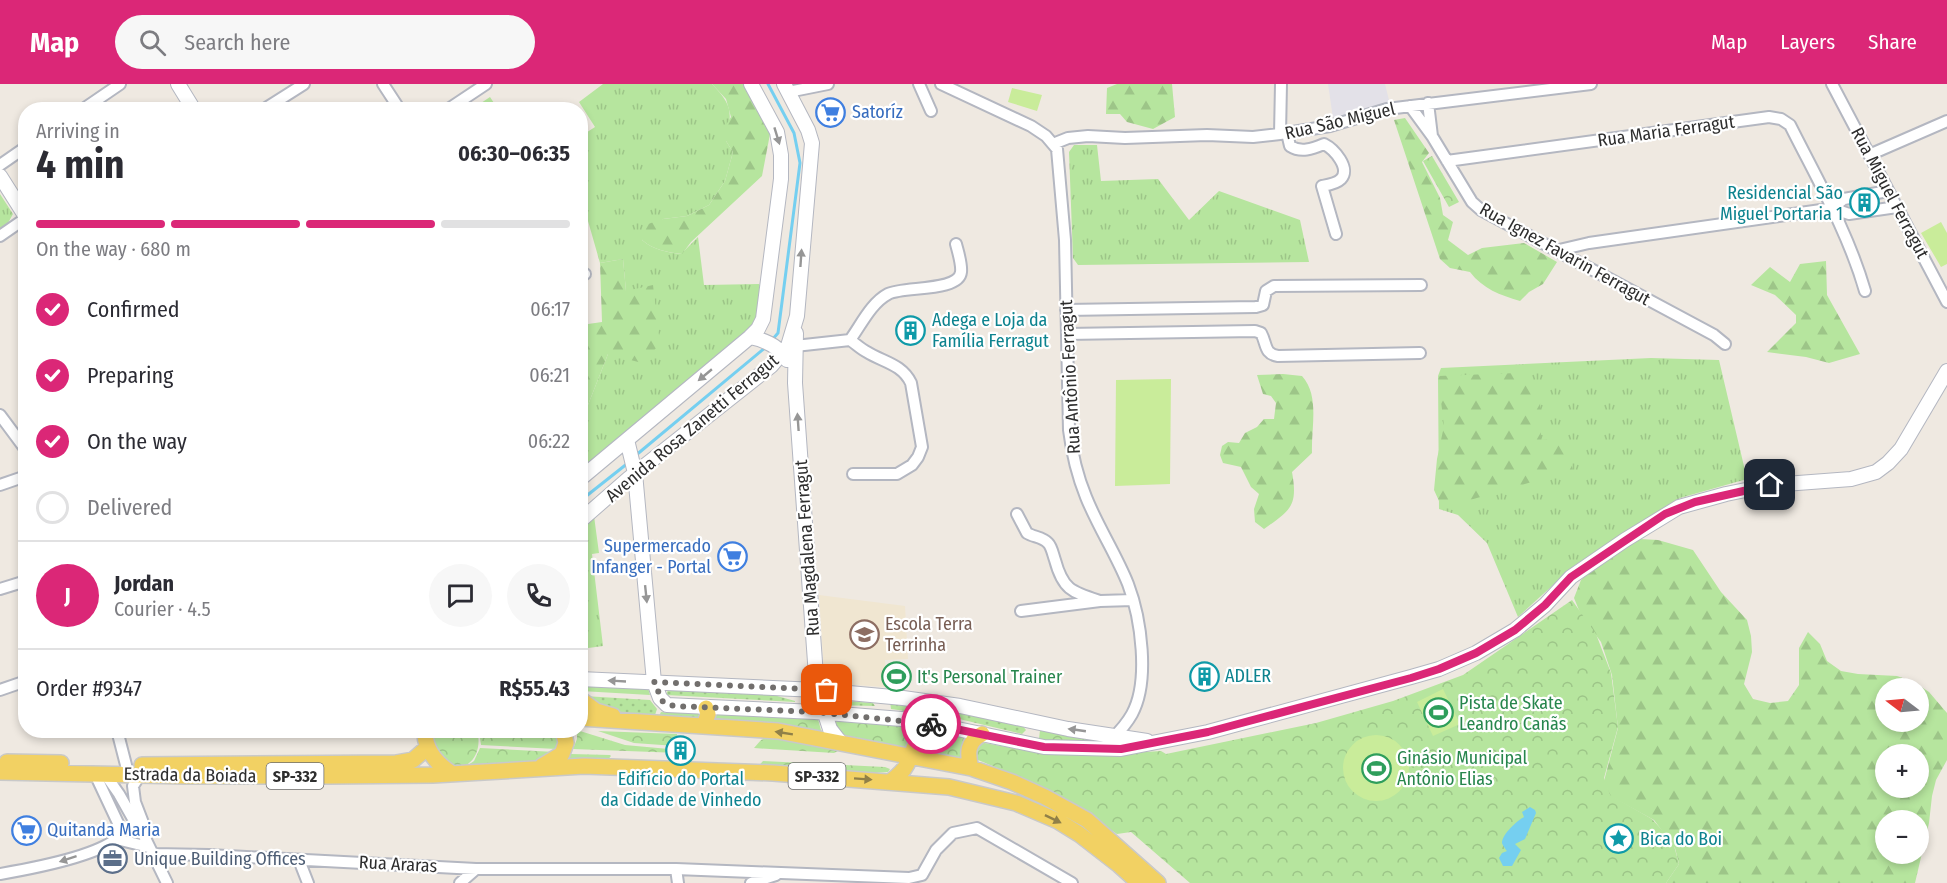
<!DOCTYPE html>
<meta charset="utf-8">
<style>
body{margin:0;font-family:"Fira Sans Condensed",sans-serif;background:#f7f7f7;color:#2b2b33;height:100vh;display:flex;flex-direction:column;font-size:22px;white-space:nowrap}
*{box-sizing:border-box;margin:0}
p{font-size:20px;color:#7c7c81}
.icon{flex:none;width:33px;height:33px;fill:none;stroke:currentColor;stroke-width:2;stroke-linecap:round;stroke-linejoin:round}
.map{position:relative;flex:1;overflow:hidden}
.sheet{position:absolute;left:18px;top:18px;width:570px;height:636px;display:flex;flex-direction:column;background:#fff;border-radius:24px;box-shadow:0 3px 9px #0003}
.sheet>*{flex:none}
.needle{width:39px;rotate:286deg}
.fabs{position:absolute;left:1875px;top:594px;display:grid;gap:12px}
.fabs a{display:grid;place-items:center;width:54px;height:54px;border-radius:50%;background:#fff;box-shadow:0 3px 9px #0003;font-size:30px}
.pin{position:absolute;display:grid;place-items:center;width:51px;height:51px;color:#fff;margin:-26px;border-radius:12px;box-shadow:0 3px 9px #0006}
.courier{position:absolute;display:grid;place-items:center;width:60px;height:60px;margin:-30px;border:4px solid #db2777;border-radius:50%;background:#fff;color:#222;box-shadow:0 2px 8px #0007}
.head em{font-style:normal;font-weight:700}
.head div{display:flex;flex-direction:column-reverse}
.head{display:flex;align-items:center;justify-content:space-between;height:102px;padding:0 18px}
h1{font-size:39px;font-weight:700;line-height:45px}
.bar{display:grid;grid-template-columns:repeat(4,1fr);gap:9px 6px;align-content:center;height:72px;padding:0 18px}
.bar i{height:8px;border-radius:4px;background:#e1e1e2}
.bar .current{background:#db2777}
.bar p{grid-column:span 4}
.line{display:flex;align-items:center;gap:15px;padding:0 18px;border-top:2px solid #e1e1e2}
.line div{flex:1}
.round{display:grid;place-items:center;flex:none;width:63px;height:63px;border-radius:32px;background:#f7f7f7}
ol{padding:0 18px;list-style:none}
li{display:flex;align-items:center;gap:18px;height:66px}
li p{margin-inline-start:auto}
li .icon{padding:6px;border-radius:50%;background:#db2777;color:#fff;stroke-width:4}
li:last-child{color:#7c7c81}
li i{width:33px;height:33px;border:3px solid #e1e1e2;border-radius:50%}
header{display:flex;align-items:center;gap:36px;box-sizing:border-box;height:84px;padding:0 30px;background:#db2777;color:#fff}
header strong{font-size:28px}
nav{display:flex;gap:33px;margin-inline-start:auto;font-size:21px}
.search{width:420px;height:54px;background:#f7f7f7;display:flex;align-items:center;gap:15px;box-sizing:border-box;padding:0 21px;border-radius:33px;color:#7c7c81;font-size:22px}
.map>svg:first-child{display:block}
.industrial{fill:#e3e1e8}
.education{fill:#f0e6d1}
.grass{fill:url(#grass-tufts)}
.forest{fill:url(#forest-firs);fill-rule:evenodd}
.park{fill:url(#park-crowns)}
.garden{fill:url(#garden-dots)}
.pitch{fill:#c9ec9a}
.water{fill:#75cff0}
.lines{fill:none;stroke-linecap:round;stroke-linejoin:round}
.stream{stroke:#75cff0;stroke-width:3}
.street-casing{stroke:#b4b7c1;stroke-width:14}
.secondary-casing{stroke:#b4b7c1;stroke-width:16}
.primary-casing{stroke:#c9c9c9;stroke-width:18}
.street{stroke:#fff;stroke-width:10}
.secondary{stroke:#fff;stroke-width:14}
.primary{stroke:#f2d163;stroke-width:15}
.oneway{fill:#969696}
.oneway2{fill:#908048}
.done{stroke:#726f6d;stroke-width:6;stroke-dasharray:0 10.8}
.route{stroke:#db2777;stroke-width:8}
.labels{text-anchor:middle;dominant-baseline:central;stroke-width:4.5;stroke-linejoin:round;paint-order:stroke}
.shield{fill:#fff;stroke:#6d6d6d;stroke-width:1.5}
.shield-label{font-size:16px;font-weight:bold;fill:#2e2e2e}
.shop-label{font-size:18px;fill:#366cbe;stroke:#fff;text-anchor:start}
.street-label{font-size:18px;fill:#2e2e2e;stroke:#fff}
.culture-label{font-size:18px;fill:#0d838f;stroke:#fff;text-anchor:start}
.education-label{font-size:18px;fill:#785e54;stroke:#fff;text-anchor:start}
.leisure-label{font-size:18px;fill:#27864d;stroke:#fff;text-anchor:start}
.service-label{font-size:18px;fill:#4e5e75;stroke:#fff;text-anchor:start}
</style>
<header>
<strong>Map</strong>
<div class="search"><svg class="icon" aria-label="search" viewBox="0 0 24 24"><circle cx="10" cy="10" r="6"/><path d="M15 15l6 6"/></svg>Search here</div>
<nav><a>Map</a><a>Layers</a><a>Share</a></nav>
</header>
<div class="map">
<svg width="1947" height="799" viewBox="0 0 1947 799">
<defs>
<pattern id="grass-tufts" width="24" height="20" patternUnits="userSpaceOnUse" patternTransform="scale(1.5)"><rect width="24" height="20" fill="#b6e59e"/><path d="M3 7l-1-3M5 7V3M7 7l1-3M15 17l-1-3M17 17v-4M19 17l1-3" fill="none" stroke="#9dc588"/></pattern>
<pattern id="forest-firs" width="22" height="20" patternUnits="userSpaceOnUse" patternTransform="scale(1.5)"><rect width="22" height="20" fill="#b6e59e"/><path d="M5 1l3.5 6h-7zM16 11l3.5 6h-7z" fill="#9dc588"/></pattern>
<pattern id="park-crowns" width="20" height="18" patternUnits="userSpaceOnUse" patternTransform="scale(1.5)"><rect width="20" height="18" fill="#b6e59e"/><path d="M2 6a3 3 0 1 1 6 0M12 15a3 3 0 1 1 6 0" fill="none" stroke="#9dc588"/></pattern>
<pattern id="garden-dots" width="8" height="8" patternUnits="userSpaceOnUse" patternTransform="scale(1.5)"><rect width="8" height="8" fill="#b6e59e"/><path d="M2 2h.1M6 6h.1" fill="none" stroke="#9dc588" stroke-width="1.8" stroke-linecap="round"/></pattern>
</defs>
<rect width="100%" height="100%" fill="#efe9e1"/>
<path class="industrial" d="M1328,0H1385L1390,20L1333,34Z"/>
<path class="education" d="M819,511L905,522L908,575L885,576L886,603L840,600L830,598L826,594L824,587Z"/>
<path class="grass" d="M603,0H712C733,22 732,28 726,57L733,68L725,97L709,121L687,132L663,135L642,156C654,166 666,168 681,170L698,153L704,201L759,200C769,213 758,230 753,243L581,387V324L586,326L608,270L626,207L623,175L600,179L580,109L581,52L595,43L579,18Z
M490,13L498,25H481L478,21Z
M1074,61H1097L1101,97L1158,95L1189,136L1219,107L1300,136L1309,178L1078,181L1073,174L1069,68Z
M0,110L13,130L8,139L0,144Z
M1651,274L1719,276L1747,395L1680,414L1575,481L1518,533L1487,459L1458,431L1439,425L1438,292L1441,284Z
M594,432L599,469L592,470L603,562L581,565L580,444Z"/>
<path class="forest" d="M712,0H744L770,50L762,92L691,158L682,170C666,168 654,166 642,156L645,141L663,135L687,132L709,121L725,97L733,68L726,57L722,47L731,33L726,15Z
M1117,0H1172L1175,33L1153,45L1127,38L1120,30H1106L1107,4Z
M1405,34L1429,69L1422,78L1440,114L1443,131L1453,138L1448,156L1468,171L1482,164L1524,159L1557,178L1543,200L1529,208L1520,217C1500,211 1483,205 1470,188L1450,184L1440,175L1394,36Z
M623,175L626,207L653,201L660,260L642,279L608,270L586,326L581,324V241L602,238L600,179Z
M1826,177L1827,211L1860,270L1829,279L1806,273L1767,268L1796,239V231L1775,211L1751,201L1770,183L1790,198L1800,180Z
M1517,289L1528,298L1540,315L1541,356L1565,355L1573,386L1439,425V417L1434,406L1437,375L1444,342L1438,292Z
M1283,290L1302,292C1320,312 1311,343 1312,369L1292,388C1298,422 1291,426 1264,445L1255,438L1254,425L1259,410L1251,403L1241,383L1223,379L1220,371L1222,362L1228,358L1239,359L1245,349L1257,343L1264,335H1274L1276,319L1271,312L1263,310L1257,291Z
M1640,455L1658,456L1693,466L1721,508L1747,536L1751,552L1752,568L1744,600L1753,615L1770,619L1788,617L1799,601V564L1808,548L1820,560L1827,577L1841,587L1858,590L1897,592L1914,598L1929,608L1947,629V676L1936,696L1932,712L1929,739L1915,799H1666L1679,780L1675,764L1654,736L1610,712L1604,697L1618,644L1612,591L1601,558L1581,531L1574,514L1581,496L1606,472L1623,461ZM1886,604H1918V638H1886ZM1886,670H1918V704H1886ZM1886,736H1918V770H1886Z"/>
<path class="park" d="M1432,72L1459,118L1449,123L1423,77Z
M1572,516L1596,550L1611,589L1618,643L1604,694L1610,711L1652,735L1673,758L1679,780L1666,799H1190L1131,748L1117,750C1072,718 1024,694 973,674L979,658L1047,670L1098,671L1161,667L1166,670L1316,639L1393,617L1463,591Z
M580,601L648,604L650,611L581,607Z
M716,630L818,635L822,650L716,637Z
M833,636L920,644L908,668L840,651Z
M432,646L477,647C482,662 475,685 454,683C449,683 444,680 439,678Z
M1040,646L1098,656L1099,659L1044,658L1039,655Z
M479,647H555L560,656L556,665L481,661Z
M580,647L625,661L680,666V669L573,665L577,655V647Z
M598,647L677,650L676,662L634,659Z
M943,649L965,653L961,664L960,674L921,667C923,656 933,649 943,649Z
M768,653L837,666L838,667L834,669L754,664L761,656Z
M480,664L555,668L546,678L465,683L474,677Z
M571,670L610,671L611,672L605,679L563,680Z
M763,677L885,683L890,685L888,688L846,691L755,686Z"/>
<path class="garden" d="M672,604L770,610L795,617V618L666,611L668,606Z
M584,612L650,616L657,625L655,631L611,628Z
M833,616L873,619L875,622L834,621Z
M890,617L912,619L1021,640L1026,646L1022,650L955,634L891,625Z
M669,626L700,628L703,635L659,632L661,628L668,629Z"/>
<path class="pitch" d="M1012,4L1042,11L1037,27L1008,18Z
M1941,138L1947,149V180L1941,183L1921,149Z
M1171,295L1170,400L1115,402L1116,296Z
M1443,605L1460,640L1433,652L1417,618Z
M1343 684a33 33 0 1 1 66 0a33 33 0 1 1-66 0Z"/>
<path class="water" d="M1530,723L1535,726L1536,729L1525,755L1515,760L1521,766L1512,782H1503L1499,774L1502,769L1507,767C1506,766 1502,760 1502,759C1502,750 1518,736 1524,733L1522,728Z"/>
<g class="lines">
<path class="stream" d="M768,0L794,49L800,79L778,249L772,256
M635,372L766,263
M580,417L628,379"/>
<defs>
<path id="street" d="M383,0L400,26
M919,0L931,27
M941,0L1031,42L1046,52L1057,65L1065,156L1069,346C1072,370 1077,391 1086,413C1098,443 1116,470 1128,500C1141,534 1150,597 1132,630C1127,639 1119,648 1112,655
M1832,0L1947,218
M788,8L828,0
M1428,19L1432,52
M1410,22L1432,52L1472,118L1481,126L1714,251L1725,260
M82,26L120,0
M263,26L304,0
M447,26L486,0
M1287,49L1290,62C1301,69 1312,65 1324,60C1334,65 1351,84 1341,95C1336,100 1328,101 1322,102L1336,150
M1280,50L1281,0
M1053,60L1068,54L1088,52L1125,54L1207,51L1253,53L1280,50L1330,42L1387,25L1591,0
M1869,71L1947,37
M1447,77L1769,33L1781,35L1790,41C1817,95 1848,148 1865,207
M0,81L26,63
M1832,124L1844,115L1888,107
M0,152L26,134
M1559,166L1589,159L1821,126L1832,124L1849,130L1897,123
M580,190H585
M1066,226L1256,223L1263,221L1266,207L1274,202L1421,201
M1067,250L1255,247L1261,249C1267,260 1264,270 1278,272L1420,269
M850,256C861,241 871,219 888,210C903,202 959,208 961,188C962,180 958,168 956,160
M791,264L795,262L850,256C856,260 861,265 867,268C883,278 902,280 911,299L922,363L918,373L912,381L897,390H853
M0,331L26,366
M0,401L26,392
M1017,430L1027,449C1033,453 1043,453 1048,459C1052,463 1053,471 1055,476C1063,506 1072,508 1100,517
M0,505L26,497
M1021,527L1100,517L1133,516
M0,606L26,597
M117,646L126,681
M105,690L119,710L141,749
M140,691L133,702L135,718L145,744V754L167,799
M116,755L149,763
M153,770L209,771L476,785H676L909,794L922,791L936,766L953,749L977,744L1072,799
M299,776L308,799
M676,785L678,799
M0,790C29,785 94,773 116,755L118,739L95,690
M460,799L476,785
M751,799L776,791"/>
<path id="secondary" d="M178,0L194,26
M0,92L26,133
M796,249L795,299L817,606L830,645L841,659
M750,253C765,256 779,262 787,276
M627,356L635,389L654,598L660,614L667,621L815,628L914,636L1044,663L1121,665L1208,648L1411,593L1439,585L1476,569L1515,546L1545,521L1571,493L1625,456L1679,423L1726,410L1770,401L1851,395L1876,388L1888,379L1901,365L1947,287
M580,395L750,253L758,245L763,235L781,95V71L777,48L751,0
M580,437L628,395L771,282L788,262L797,232L812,59L808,46L784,0
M580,595L817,606L903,614L960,622L1068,645L1147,657"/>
<path id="primary" d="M580,615L596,627L613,632
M580,634L778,647L971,684L1012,698L1045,713L1087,736L1158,799
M704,642L708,630L706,624
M425,646C424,666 436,679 451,689
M7,678L61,679
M142,681L396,679L413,676L428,663
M542,682L562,670L566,659L563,646
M971,684C967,669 967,658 982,650
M0,688L185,692H330L433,691L584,682L773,689L949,703L1016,719L1058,737L1079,750L1119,781L1139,799
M890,698C895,694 900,690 904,685C917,666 912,650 937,641"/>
</defs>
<use href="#street" class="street-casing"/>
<use href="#secondary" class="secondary-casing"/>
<use href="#primary" class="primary-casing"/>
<use href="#street" class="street"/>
<use href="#secondary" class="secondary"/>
<use href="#primary" class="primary"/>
</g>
<defs><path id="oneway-solid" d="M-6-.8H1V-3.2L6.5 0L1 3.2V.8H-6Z" transform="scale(1.5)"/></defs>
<g class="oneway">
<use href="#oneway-solid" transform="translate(777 52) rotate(73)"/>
<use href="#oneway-solid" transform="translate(801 174) rotate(-86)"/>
<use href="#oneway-solid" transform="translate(705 291) rotate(140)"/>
<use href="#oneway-solid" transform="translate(798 338) rotate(-94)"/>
<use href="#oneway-solid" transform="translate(646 510) rotate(84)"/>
<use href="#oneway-solid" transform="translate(617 597) rotate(-177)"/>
<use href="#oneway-solid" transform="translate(1077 646) rotate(-172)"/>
<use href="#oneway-solid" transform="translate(68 775) rotate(162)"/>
</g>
<g class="oneway2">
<use href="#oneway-solid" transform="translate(784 649) rotate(-171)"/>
<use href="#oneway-solid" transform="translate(863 695) rotate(4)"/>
<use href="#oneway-solid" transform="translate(1053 735) rotate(26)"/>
</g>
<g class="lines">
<path class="done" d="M827,606L654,598L663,618L674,622L815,628L931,640"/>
<path class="route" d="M931,640L1044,663L1121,665L1208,648L1411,594L1439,585L1476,569L1515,546L1545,521L1571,493L1665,430L1695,418L1770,401"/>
</g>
<defs>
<symbol id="supermarket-ring" viewBox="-11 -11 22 22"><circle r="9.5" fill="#fff" stroke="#3f7fe0" stroke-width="1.5"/><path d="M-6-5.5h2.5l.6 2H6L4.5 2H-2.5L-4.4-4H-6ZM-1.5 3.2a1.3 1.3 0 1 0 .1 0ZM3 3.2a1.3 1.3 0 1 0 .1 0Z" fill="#3f7fe0"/></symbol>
<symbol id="building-ring" viewBox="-11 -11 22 22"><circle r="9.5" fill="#fff" stroke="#0f9aa8" stroke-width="1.5"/><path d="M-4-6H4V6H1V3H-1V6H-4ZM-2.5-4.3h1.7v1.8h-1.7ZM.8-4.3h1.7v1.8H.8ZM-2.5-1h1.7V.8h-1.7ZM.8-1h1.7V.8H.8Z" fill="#0f9aa8"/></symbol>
<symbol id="school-ring" viewBox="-11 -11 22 22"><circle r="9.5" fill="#fff" stroke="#8d6e63" stroke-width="1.5"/><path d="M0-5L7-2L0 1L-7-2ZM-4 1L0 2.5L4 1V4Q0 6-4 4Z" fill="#8d6e63"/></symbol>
<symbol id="stadium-ring" viewBox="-11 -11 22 22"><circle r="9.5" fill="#fff" stroke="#2e9e5b" stroke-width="1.5"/><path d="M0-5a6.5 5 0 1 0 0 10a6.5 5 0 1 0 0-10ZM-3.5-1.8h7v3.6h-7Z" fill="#2e9e5b"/></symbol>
<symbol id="sight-ring" viewBox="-11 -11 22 22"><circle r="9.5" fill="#fff" stroke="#0f9aa8" stroke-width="1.5"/><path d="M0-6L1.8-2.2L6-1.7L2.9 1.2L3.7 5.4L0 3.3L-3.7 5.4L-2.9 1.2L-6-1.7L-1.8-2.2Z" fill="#0f9aa8"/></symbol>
<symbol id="office-ring" viewBox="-11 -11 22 22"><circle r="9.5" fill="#fff" stroke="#5c6f8a" stroke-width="1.5"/><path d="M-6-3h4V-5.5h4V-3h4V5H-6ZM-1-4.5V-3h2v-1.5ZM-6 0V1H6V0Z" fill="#5c6f8a"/></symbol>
</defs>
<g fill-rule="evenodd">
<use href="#supermarket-ring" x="814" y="12" width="33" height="33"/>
<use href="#building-ring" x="1848" y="102" width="33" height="33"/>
<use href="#building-ring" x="894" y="230" width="33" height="33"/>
<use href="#supermarket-ring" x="716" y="456" width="33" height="33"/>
<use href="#school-ring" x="848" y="534" width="33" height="33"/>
<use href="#building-ring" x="1188" y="576" width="33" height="33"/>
<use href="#stadium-ring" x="880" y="576" width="33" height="33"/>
<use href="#stadium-ring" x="1422" y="612" width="33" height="33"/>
<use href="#building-ring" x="664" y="650" width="33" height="33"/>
<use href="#stadium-ring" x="1360" y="668" width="33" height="33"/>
<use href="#supermarket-ring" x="10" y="730" width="33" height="33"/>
<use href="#sight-ring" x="1602" y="738" width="33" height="33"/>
<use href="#office-ring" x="96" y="758" width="33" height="33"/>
</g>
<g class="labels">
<g class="shield">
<rect x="266.5" y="679" width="57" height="26" rx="4.5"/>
<rect x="788.5" y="679" width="57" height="26" rx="4.5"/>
</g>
<g class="shield-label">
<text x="295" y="692">SP-332</text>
<text x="817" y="692">SP-332</text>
</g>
<g class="shop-label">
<text x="852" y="28">Satoríz</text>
<text x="711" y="462" text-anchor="end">Supermercado<tspan x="711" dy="21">Infanger - Portal</tspan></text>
<text x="47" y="746">Quitanda Maria</text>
</g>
<g class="street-label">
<text transform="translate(1340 37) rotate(-13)">Rua São Miguel</text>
<text transform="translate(1666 47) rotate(-8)">Rua Maria Ferragut</text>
<text transform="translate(1890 109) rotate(62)">Rua Miguel Ferragut</text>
<text transform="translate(1565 170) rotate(29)">Rua Ignez Favarin Ferragut</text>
<text transform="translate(1070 293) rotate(-93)">Rua Antônio Ferragut</text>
<text transform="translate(692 344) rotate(-40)">Avenida Rosa Zanetti Ferragut</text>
<text transform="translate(807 464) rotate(-94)">Rua Magdalena Ferragut</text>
<text transform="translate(190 691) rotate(1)">Estrada da Boiada</text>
<text transform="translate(398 780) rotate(3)">Rua Araras</text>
</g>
<g class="culture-label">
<text x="1843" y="109" text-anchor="end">Residencial São<tspan x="1843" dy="21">Miguel Portaria 1</tspan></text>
<text x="932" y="236">Adega e Loja da<tspan x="932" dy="21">Família Ferragut</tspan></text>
<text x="1225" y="592">ADLER</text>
<text x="681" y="695" text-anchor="middle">Edifício do Portal<tspan x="681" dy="21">da Cidade de Vinhedo</tspan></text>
<text x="1640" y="755">Bica do Boi</text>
</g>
<g class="education-label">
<text x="885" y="540">Escola Terra<tspan x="885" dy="21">Terrinha</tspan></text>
</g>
<g class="leisure-label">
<text x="917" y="593">It's Personal Trainer</text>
<text x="1459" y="619">Pista de Skate<tspan x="1459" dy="21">Leandro Canãs</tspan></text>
<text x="1397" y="674">Ginásio Municipal<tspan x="1397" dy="21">Antônio Elias</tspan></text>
</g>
<g class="service-label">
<text x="134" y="775">Unique Building Offices</text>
</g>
</g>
</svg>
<div class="fabs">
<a><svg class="needle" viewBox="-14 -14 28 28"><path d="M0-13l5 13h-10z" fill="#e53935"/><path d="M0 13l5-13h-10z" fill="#7c7c81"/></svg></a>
<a>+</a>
<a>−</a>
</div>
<div class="pin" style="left:827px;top:606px;background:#ea580c"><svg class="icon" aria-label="bag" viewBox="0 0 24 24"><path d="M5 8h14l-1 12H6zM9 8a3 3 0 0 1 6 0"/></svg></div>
<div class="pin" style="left:1770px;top:401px;background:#1f2937"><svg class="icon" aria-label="home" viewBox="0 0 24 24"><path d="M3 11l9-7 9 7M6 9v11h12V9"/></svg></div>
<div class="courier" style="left:931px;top:640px"><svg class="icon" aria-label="bike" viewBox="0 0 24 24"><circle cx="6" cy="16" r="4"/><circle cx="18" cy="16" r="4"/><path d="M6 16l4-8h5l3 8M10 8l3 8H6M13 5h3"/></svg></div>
<section class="sheet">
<div class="head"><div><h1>4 min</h1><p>Arriving in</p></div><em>06:30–06:35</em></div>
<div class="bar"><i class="current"></i><i class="current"></i><i class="current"></i><i></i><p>On the way · 680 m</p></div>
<ol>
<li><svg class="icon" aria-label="check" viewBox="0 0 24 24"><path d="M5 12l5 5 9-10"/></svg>Confirmed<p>06:17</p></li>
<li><svg class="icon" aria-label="check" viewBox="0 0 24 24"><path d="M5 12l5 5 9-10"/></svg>Preparing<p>06:21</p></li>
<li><svg class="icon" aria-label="check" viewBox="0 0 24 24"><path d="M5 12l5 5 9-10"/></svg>On the way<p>06:22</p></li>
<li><i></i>Delivered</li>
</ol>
<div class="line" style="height:108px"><b class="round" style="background:#db2777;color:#fff">J</b><div><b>Jordan</b><p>Courier · 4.5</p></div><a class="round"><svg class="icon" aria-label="chat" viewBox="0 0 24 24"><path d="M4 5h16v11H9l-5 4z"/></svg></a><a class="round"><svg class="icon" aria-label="phone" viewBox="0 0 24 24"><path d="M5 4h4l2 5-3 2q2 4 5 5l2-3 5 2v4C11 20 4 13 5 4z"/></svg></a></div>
<div class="line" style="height:78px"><div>Order #9347</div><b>R$55.43</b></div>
</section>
</div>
